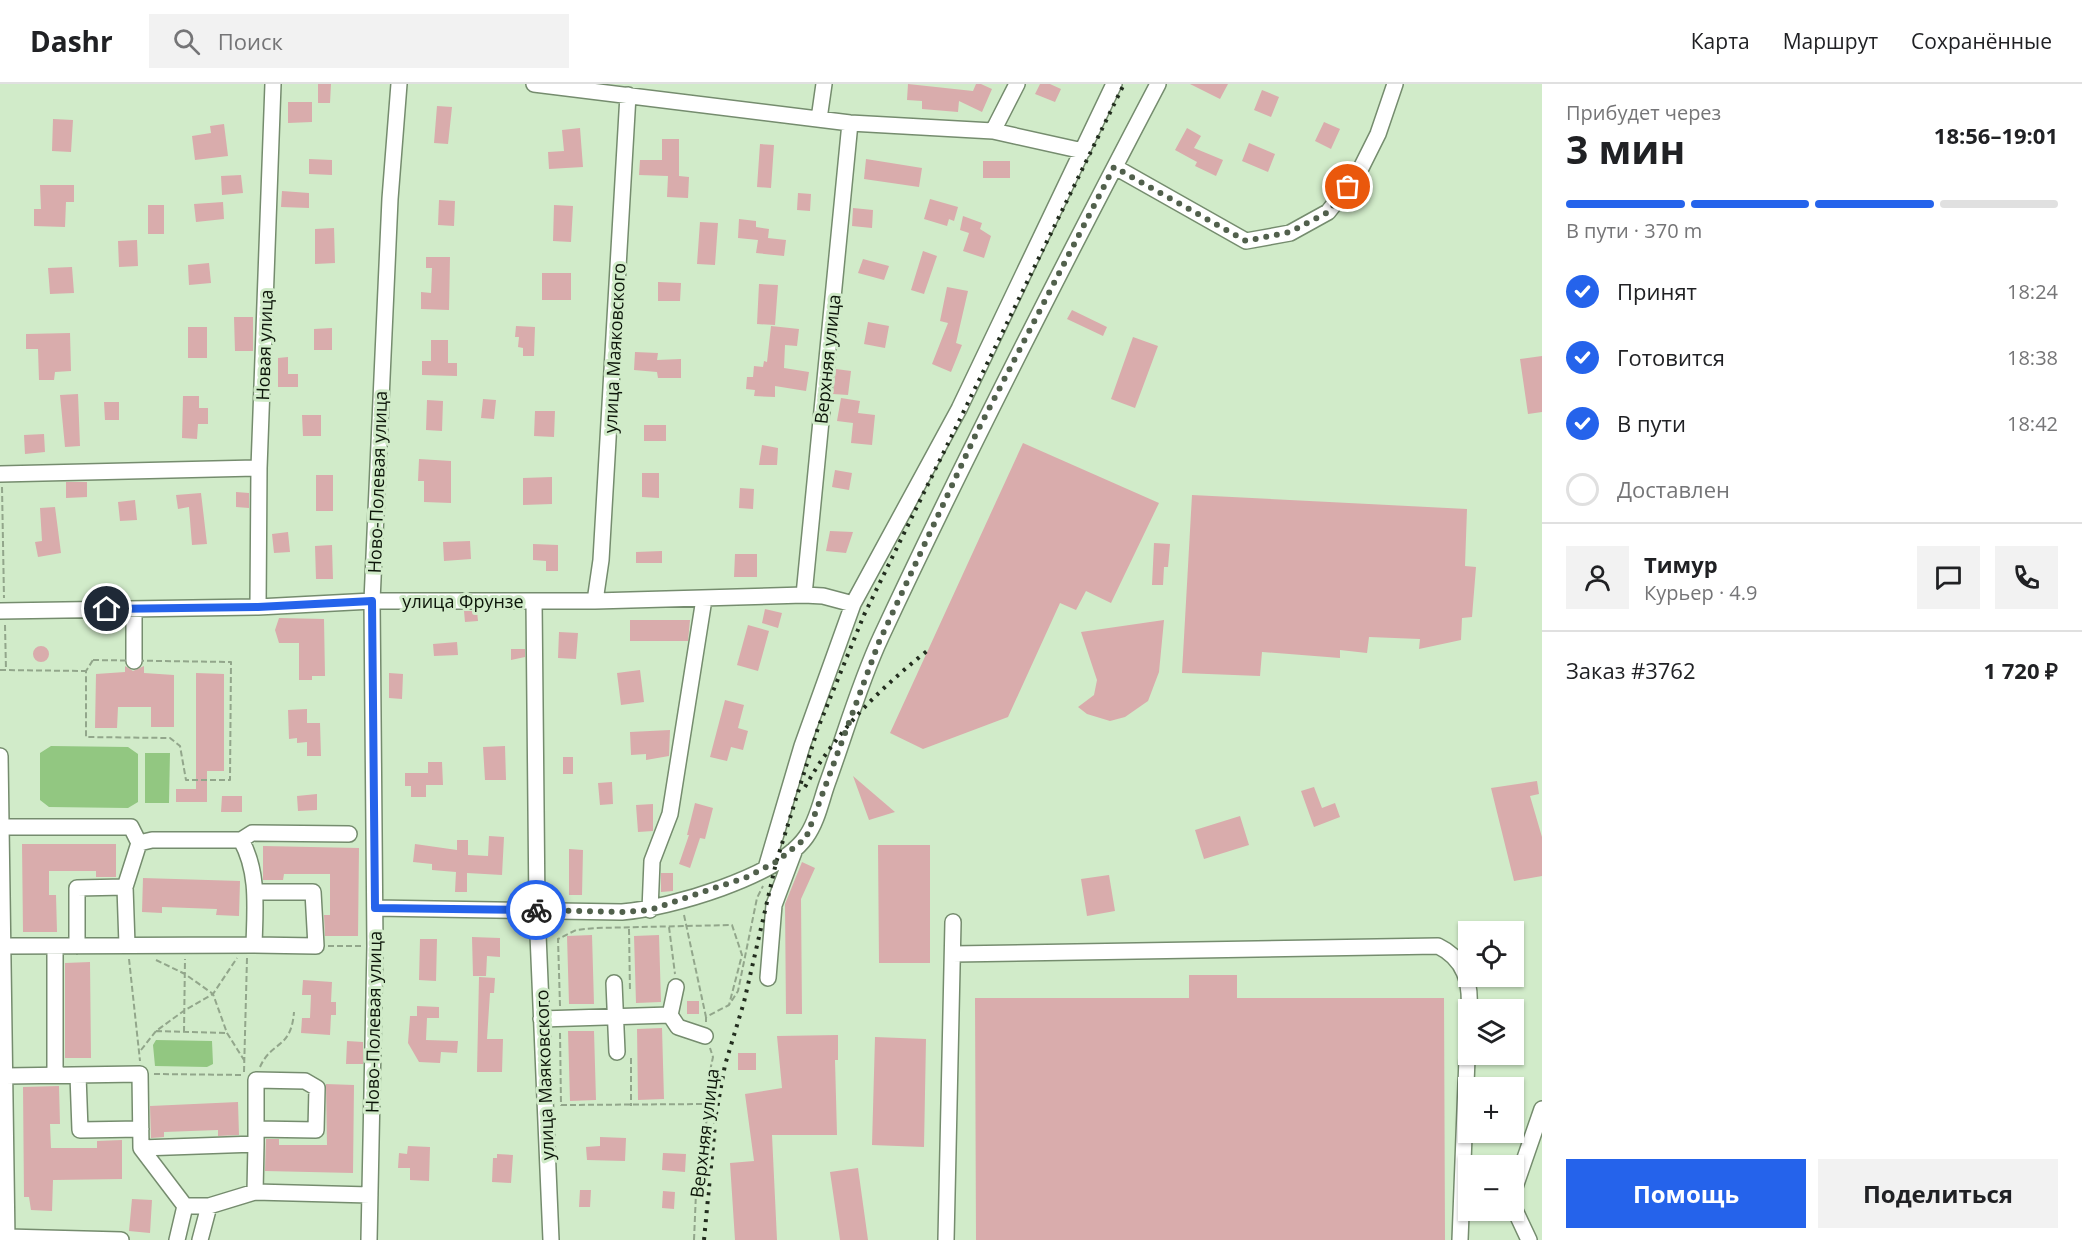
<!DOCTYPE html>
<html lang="ru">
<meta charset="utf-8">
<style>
body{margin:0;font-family:"Open Sans",sans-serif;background:#f2f2f2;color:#202124;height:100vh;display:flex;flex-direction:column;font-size:22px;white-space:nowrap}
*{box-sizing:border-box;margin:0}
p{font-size:20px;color:#757577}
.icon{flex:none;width:33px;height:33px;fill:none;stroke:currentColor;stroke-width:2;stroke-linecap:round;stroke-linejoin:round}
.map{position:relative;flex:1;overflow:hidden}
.drawer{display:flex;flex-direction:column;background:#fff;width:540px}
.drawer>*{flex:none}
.fabs{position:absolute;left:1458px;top:837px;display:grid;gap:12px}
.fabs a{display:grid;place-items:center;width:66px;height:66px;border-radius:0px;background:#fff;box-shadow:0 2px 4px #0004;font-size:30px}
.pin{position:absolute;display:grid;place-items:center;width:51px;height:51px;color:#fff;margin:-26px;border:3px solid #fff;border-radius:50%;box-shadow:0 2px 6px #0007}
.courier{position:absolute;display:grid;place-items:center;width:60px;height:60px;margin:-30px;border:4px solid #2563eb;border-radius:50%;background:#fff;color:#222;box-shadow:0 2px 8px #0007}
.head em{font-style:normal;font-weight:700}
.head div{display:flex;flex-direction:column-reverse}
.head{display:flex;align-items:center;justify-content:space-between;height:102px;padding:0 24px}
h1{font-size:39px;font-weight:700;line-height:45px}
.bar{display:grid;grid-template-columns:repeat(4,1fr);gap:9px 6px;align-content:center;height:72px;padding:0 24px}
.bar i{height:8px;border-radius:4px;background:#e0e0e0}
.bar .selected{background:#2563eb}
.bar p{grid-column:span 4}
.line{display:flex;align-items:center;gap:15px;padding:0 24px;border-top:2px solid #e0e0e0}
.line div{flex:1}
.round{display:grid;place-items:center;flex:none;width:63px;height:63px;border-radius:0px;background:#f2f2f2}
ol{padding:0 24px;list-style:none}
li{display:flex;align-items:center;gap:18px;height:66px}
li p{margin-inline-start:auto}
li .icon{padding:6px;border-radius:50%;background:#2563eb;color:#fff;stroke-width:4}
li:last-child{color:#757577}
li i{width:33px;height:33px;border:3px solid #e0e0e0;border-radius:50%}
.primary-button{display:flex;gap:12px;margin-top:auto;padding:12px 24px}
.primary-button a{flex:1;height:69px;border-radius:0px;background:#2563eb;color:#fff;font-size:24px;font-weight:700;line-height:69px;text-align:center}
.primary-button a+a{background:#f2f2f2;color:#202124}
header{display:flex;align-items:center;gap:36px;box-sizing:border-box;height:84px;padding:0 30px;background:#fff;border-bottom:2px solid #e0e0e0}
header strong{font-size:28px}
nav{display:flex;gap:33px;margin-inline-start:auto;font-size:21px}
.search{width:420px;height:54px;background:#f2f2f2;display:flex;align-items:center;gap:15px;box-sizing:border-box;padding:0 21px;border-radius:0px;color:#757577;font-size:22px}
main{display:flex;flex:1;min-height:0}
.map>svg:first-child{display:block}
.green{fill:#92c781}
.building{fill:#d9acac}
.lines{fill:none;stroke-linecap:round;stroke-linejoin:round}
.minor-casing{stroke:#758c6e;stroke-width:18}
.path{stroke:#92a68b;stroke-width:2;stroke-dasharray:6 3;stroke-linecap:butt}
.minor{stroke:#fff;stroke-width:15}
.rail{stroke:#222d1e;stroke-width:4;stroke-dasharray:3 6;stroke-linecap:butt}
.done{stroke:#51604c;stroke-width:6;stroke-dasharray:0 10.8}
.route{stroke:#2563eb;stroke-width:8}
.labels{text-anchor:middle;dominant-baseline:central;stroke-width:6;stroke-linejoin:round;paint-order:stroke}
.street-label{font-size:18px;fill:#0c1509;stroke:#d1ebc9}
</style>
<header>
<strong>Dashr</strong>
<div class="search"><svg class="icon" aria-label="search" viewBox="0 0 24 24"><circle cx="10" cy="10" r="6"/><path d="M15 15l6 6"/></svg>Поиск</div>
<nav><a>Карта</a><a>Маршрут</a><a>Сохранённые</a></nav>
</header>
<main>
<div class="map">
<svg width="1542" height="1156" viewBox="0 0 1542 1156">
<rect width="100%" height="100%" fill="#d1ebc9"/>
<path class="green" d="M51,662L128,663L138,670V718L128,724L49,723L40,716V669Z
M145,669H170L169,719H145Z
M156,956L212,957L213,980L207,983L155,982L153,961Z"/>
<path class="building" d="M318,0H331L330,19H318Z
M908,0L973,7L976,0H981L992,5L982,28L959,17L958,28L922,25V17L907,16Z
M1040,0H1050L1061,5L1055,18L1035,10Z
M1190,0H1228L1220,15Z
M1262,6L1279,13L1271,33L1254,26Z
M288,18H312V38L288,39Z
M437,22L452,23L448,60L434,59Z
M53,35L73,36L71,68L52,67Z
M1324,38L1340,45L1331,65L1315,57Z
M224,40L228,72L195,76L192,52L211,49L210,42Z
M580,44L583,83L549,85L548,68L564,67L562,46Z
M1187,44L1201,52L1194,64L1223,76L1216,92L1195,82L1197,78L1175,66Z
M662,55H679V92L689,93L688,114L667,113L668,92L639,91L640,76H662Z
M1249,59L1275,70L1268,88L1242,77Z
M760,60L774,61L771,104L757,103Z
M309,75L332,76V91L309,90Z
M866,75L922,84L919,103L864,95Z
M983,77H1010V94H983Z
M241,91L243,109L222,111L221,92Z
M40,101H74V118H66L65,143L34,142V125H41Z
M282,107L309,109V124L281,123Z
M798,109L811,110L810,127L797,126Z
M930,115L958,123L954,137L949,135L947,142L924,135Z
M439,116L455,117L454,142L438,141Z
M223,118L224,135L196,138L194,120Z
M148,121H164V150H148Z
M554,121L573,122L571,158L553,157Z
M853,124L873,126L872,144L852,142Z
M963,132L982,139L980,145L991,152L984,174L963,167L969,149L960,146Z
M739,135L756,137V143L769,145L768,154L786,156L784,172L756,169L758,156L738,154Z
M700,138L718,139L715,181L697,180Z
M334,144L335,179L315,180V145Z
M137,156L138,182L119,183L118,157Z
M923,167L937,172L924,210L911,206Z
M426,173H450L449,226L421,225V208L431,209L432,184H426Z
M863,175L889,182L884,196L858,189Z
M209,179L211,199L189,201L188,181Z
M72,183L74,209L50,210L48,184Z
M542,189H571V216H542Z
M658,198L681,199L680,217H658Z
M759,200L778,201L775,241L757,240Z
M947,203L968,207L956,259L962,261L951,288L932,280L948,239L940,237Z
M1072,226L1107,243L1103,252L1067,235Z
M234,233H253V267H235Z
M868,238L889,242L885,264L864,260Z
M516,242L535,243L534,272H523V264L518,263L519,253H515Z
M771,242L799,245L797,262L785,261L784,284L809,288L806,307L775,302V313L754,312L755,306L746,305L747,293H753L754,282L763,283L764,277L767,278Z
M188,243H207V274H188Z
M332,244V266H314V245Z
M70,249L71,287L55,288L54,296H39L38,265H26V250Z
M1133,253L1158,262L1135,324L1111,315Z
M431,256H448V279H457V292L422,291V277H431Z
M635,268L658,269L657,276L681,275V294H658L657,288L634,286Z
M1542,272V328L1528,330L1520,275Z
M288,273V290H298V303H278V274Z
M836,285L851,287L848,311L833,310Z
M78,310L80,362L65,363L60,311Z
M183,312H199V324H208V340H198L197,355L182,354Z
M841,314L860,317L858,329L875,331L872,361L851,359L853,339L837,337Z
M483,315L496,316L494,335L481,334Z
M427,316L443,317L442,347L426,346Z
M104,318H119V336H105Z
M535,327H555L554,353L534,352Z
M302,331H321V352H303Z
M644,341H666V357H644Z
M44,350L45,368L25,370L24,351Z
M1023,359L1159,419L1111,519L1086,507L1076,526L1060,519L1008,633L923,665L890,649Z
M762,361L778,364L777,381H759Z
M419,375L451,377V419L424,418V397H418Z
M835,386L852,389L849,406L832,403Z
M642,389H659V414L642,413Z
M316,391H333V427H316Z
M552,393V420L523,421V394Z
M66,398H87V413L66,414Z
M740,404L754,405L753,425L739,424Z
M236,408L249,409V424L236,423Z
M201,409L207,460L192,461L189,423L178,425L176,411Z
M1192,411L1467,425L1465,482L1476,483L1472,533L1462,534L1461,556L1419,565L1420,555L1369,553L1367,569L1340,566V574L1262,568L1260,592L1182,589Z
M135,416L137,436L120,437L118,418Z
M55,423L61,469L38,473L35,458L42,457L40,424Z
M830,447L853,448L846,469L826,467Z
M288,448L290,468L274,469L272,450Z
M470,457L471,475L444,477L443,458Z
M1154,459L1170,460L1168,483H1164L1163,501H1152Z
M533,460L558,461V487H546V477L533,476Z
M332,461L333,495H316L315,462Z
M662,467V479H636V468Z
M735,470H757V493H734Z
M765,525L782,529L778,544L762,539Z
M464,527H477L478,537L465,538Z
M279,534L324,535L325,592H312V596H299V559H279L275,546Z
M630,536H690L688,557H630Z
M1164,536L1159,588L1148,617L1125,633L1110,637L1087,630L1078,623L1094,611L1097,596L1081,548Z
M748,541L769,547L758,587L737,581Z
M559,548L578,549L576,575L558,574Z
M457,558L458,571L434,572L433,560Z
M33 570a8 8 0 1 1 16 0a8 8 0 1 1-16 0Z
M511,565H525V573L511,576Z
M125,582L133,587L144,582V589L174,591V643H151V623H118L117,644H95L96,590L125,588Z
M640,586L644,618L621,621L617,589Z
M196,589L224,590V687H207V718H176V705H196Z
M389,589L403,590L402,615L389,614Z
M725,616L744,621L738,644L748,647L743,666L731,663L727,677L710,673Z
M307,625V639H320L321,672H307V658L297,659V654L289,655L288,626Z
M670,646L669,672L646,676V670L631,671L630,648Z
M505,662L506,696H485L483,663Z
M563,673H573V690H563Z
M428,678H442L443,701H426V713H411V702H405V689H428Z
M853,692L895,728L869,736Z
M1537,697L1539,710L1530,712L1542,753V792L1514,797L1491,704Z
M612,698L613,720L600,721L598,699Z
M1314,703L1322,724L1335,719L1340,733L1314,743L1301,707Z
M317,710V726L298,727L297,712Z
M222,712H242V728H221Z
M695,719L713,724L705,755L700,754L690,784L679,780L689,751H687Z
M653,720V747L638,748L636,721Z
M1240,732L1249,761L1204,775L1195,746Z
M489,752L504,753L502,791L467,789V808H455L456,788L432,786V780L413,778L415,760L457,766V756H468V771L488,772Z
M22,760H116V793H96V787H49V811H56L57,848H23Z
M878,761H930V879H879Z
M263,762L359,764L358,852H325L324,831H330V790H284L283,796H263Z
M569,765L583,766L582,811H569Z
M802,778L815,784L801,815L802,930H786L785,820Z
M661,789H673V807L661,808Z
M1109,791L1115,827L1087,832L1081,795Z
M143,794L240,797L239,832L216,831L217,825L162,823V829L142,828Z
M592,851L594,920H569L567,852Z
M659,851L661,918L636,919L634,852Z
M472,853L500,854V873L487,872L486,892H473Z
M420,855H437L436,897L419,896Z
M90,878L91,974H65V879Z
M1189,891H1237V914H1444L1445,1156H976L975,914H1189Z
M479,893L495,894L494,909H490L487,955H503L502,988H477Z
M303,896L332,898L331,918H336V931H331L330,951L301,949L302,934H310L311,911H302Z
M687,917H699V930H687Z
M417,922L439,923V934H427L426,956L458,957L457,969L441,968L440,979L419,978L408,959L410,932H417Z
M662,944L664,1015L638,1016L637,945Z
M568,947H594L596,1016L570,1017Z
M838,951V976H835L837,1051H772L777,1156H735L730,1079L754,1077L745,1010L782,1004L777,952Z
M875,953L926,955L924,1063L872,1061Z
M347,957L363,958V980H346Z
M738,969H756V986H738Z
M326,1000L354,1001L353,1089L265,1087L266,1055H279V1061H327Z
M59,1002L60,1040H50L51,1064H97V1057L122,1056V1095L53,1096L52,1127L31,1126L29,1113H24L23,1003Z
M238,1018L239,1051L218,1052V1046L164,1048V1053L151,1054L150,1022Z
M600,1053L626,1054L625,1077L587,1076L586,1063L600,1062Z
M408,1062L430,1063L429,1097L410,1096V1084H398L399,1069L407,1070Z
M663,1069L686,1070L685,1088L662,1086Z
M497,1070L513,1071L511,1099L492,1098L493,1074H497Z
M858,1084L868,1156H840L830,1088Z
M580,1106H591L590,1123H579Z
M663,1107L675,1108L674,1125L662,1124Z
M132,1115L152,1116L150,1149L129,1147Z"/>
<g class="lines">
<defs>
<path id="minor" d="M534,0L850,39L993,47L1083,67
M819,35L824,0
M993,47L1017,0
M1115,83L1246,157L1290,149L1328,128L1358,90L1378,50L1395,0
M0,390L259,384
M804,511L850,39
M534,517L537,827L551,1156
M595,517L601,476L628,11
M258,523L259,384L273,0
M0,527L258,523L372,517H595L804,511L823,512L853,520
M134,577V525
M0,672L7,1156
M2,743H131L139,759
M241,756C259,788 255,825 254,861L316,862L313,808H255
M766,784L802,662L853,520L959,325L1114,0
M375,824L622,828C670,824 778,793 806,753C817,738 821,717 827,700C845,651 859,600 881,553C968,366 1062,183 1158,0
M650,826L652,777L670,730L704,515
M127,861L125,803L139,759L152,756H241L252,749L349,750
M3,862L254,861
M55,862V991
M77,862V804L125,803
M953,870L1438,862C1465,875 1471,899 1469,926
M768,894L774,821L795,765
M614,899L617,968
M670,931L678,943L705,952
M541,935L670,931L676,903
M78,991L80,1046L141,1045
M6,992L140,990L141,1064L185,1122H209
M256,1045L316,1046L317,1004L305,997L256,996V1060
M141,1064L256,1060L255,1108L370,1111
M1514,1106L1542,1025
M1514,1124L1529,1156
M7,1153L121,1156
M177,1156L185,1122
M200,1156L209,1122L255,1108
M369,1156L375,862L372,517L390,115L399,0
M946,1156L953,838
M1460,1156L1468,948"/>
</defs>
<use href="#minor" class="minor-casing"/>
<path class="path" d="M2,403L4,514
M5,541L6,586
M93,576L231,578L230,696H186L180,662L170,654L86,653V587Z
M0,586L86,587
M684,831L706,933
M669,843L675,890
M629,845L630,908
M328,862H362
M129,875L140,977
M156,876L185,890L213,910L227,949L244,976
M560,922L558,855L576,846L596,844L732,841L742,871L729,921
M706,938V933L729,921L738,907L757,814L763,802
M156,947L227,949
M184,948L185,875
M560,949L561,1021L709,1020
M141,966L156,947L185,926L213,910L237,874
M631,974V1022
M260,983C272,956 291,966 294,928
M244,988L247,874
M154,990L244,991
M694,1156L696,1109L709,1020L707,1001L713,973L710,964"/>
<use href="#minor" class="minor"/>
<path class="rail" d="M805,703C836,648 878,606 927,567
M704,1156L716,1030L725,981L744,918L776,779L818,644L864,531L1124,0"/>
</g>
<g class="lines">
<path class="done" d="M536,826L622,828L650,826L747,793L776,778L806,754L879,558L976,350L1114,83L1246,157L1290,148L1328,128L1348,103"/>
<path class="route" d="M107,525L258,523L372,517L375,824L536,826"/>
</g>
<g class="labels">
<g class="street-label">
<text transform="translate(264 261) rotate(-88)">Новая улица</text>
<text transform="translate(614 264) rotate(-87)">улица Маяковского</text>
<text transform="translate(827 275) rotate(-84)">Верхняя улица</text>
<text transform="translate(377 398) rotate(-88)">Ново-Полевая улица</text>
<text x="463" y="517">улица Фрунзе</text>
<text transform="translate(373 938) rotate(-89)">Ново-Полевая улица</text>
<text transform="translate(544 991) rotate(-92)">улица Маяковского</text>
<text transform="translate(704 1049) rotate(-83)">Верхняя улица</text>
</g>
</g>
</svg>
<div class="fabs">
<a><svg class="icon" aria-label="locate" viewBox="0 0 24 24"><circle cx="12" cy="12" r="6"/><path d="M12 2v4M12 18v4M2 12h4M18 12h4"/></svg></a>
<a><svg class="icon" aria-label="layers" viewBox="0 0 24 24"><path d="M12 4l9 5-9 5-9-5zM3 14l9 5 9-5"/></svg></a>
<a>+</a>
<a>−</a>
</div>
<div class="pin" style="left:1348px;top:103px;background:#ea580c"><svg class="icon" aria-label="bag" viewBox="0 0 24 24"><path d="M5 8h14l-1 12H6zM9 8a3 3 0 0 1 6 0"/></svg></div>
<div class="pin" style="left:107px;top:525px;background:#1f2937"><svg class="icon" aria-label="home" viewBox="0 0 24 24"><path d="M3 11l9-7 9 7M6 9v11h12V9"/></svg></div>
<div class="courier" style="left:536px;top:826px"><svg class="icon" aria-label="bike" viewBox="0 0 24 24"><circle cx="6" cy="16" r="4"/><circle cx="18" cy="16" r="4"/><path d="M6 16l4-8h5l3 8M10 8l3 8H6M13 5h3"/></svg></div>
</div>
<section class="drawer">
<div class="head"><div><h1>3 мин</h1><p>Прибудет через</p></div><em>18:56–19:01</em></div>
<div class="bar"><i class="selected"></i><i class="selected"></i><i class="selected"></i><i></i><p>В пути · 370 m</p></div>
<ol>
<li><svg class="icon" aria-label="check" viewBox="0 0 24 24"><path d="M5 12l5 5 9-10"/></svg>Принят<p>18:24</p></li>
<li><svg class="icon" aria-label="check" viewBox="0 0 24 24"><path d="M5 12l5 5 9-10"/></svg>Готовится<p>18:38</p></li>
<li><svg class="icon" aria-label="check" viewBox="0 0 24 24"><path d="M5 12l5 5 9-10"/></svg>В пути<p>18:42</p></li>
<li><i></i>Доставлен</li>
</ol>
<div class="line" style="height:108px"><a class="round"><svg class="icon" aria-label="person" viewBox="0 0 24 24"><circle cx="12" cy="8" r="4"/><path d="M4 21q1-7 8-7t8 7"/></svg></a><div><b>Тимур</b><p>Курьер · 4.9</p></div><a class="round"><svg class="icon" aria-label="chat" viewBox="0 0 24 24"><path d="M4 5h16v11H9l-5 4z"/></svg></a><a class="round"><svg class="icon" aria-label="phone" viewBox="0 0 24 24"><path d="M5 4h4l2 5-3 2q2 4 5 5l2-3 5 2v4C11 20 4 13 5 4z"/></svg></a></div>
<div class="line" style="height:78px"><div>Заказ #3762</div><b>1 720 ₽</b></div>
<div class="primary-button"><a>Помощь</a><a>Поделиться</a></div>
</section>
</main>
